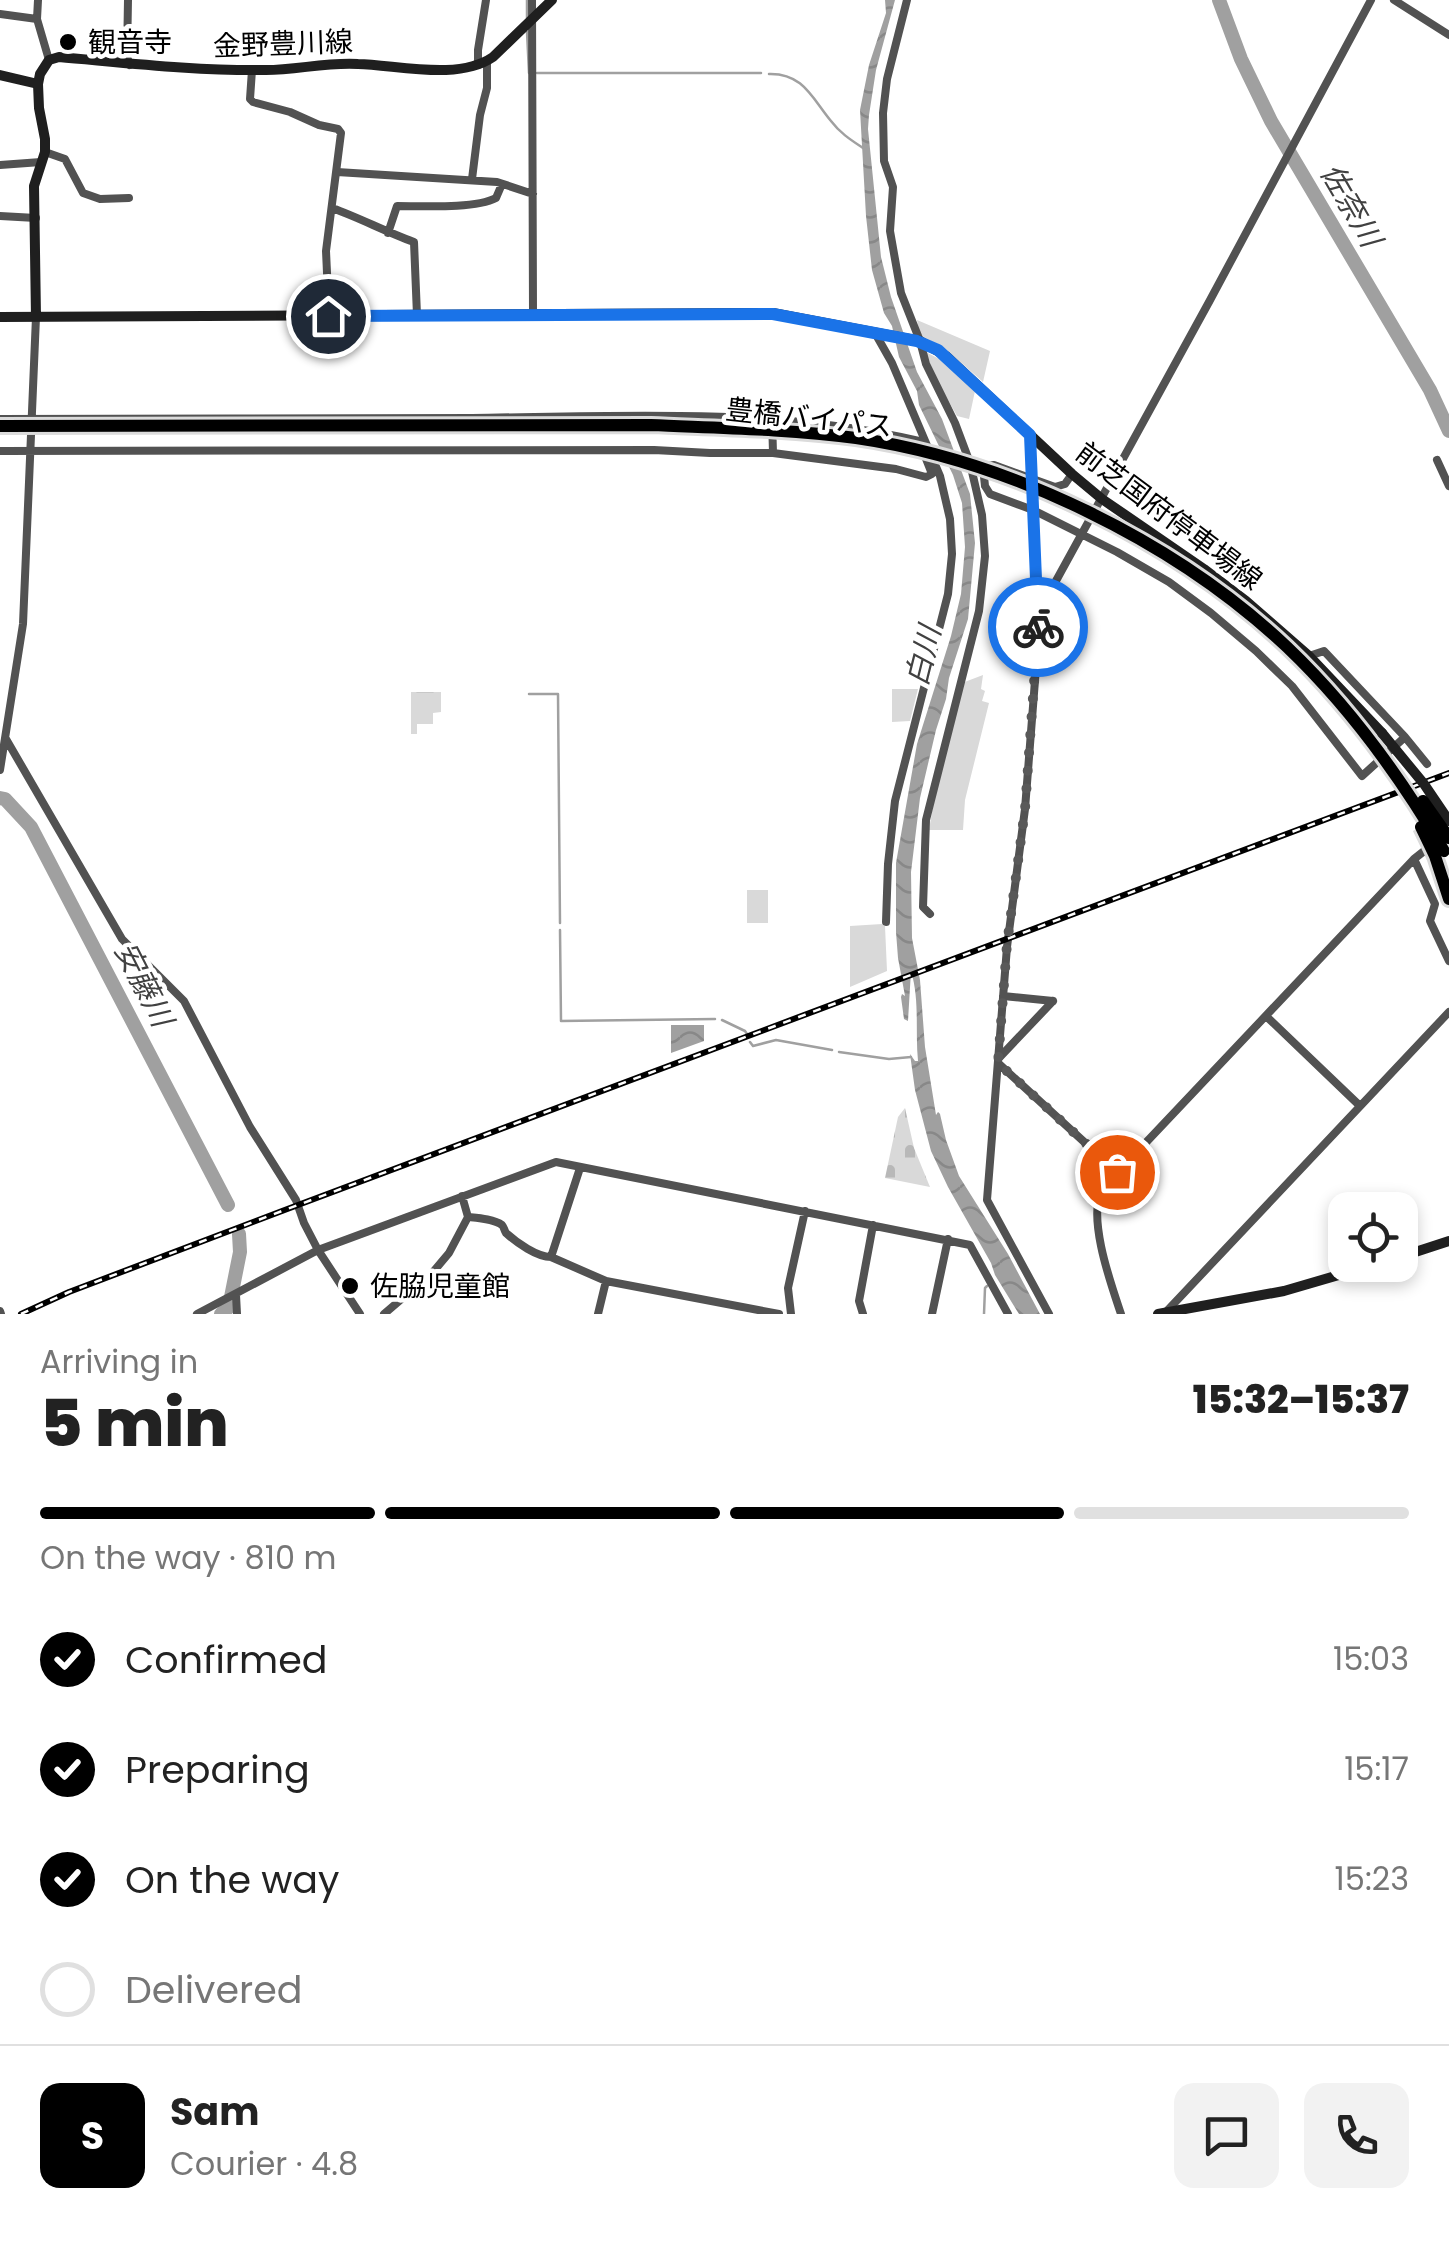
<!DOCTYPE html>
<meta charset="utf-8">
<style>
body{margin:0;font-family:Poppins,"Noto Sans JP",sans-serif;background:#f2f2f2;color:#222;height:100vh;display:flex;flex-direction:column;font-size:38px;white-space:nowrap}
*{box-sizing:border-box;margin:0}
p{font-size:32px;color:#767676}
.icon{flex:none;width:55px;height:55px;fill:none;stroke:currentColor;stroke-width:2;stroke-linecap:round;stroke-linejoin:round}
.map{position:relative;height:1314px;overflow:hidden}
.drawer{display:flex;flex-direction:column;background:#fff;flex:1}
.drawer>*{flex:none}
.tools{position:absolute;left:1328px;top:1192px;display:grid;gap:20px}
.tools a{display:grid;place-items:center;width:90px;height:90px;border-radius:20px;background:#fff;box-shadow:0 5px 15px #0003;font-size:50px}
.pin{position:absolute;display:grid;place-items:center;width:85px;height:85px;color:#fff;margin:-42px;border:5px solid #fff;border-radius:50%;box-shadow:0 2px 10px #0007}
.courier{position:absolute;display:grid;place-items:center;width:100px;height:100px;margin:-50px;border:8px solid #1a73e8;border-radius:50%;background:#fff;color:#222;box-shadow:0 2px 12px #0007}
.summary em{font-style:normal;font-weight:800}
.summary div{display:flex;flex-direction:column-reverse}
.summary{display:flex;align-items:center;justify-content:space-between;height:170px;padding:0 40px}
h1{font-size:65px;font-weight:800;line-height:75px}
.bar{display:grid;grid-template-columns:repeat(4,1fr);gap:15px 10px;align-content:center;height:120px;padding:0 40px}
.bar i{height:12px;border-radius:8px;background:#e0e0e0}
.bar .current{background:#000}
.bar p{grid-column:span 4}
.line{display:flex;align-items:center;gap:25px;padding:0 40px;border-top:2px solid #e0e0e0}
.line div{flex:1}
.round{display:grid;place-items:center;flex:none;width:105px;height:105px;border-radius:20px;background:#f2f2f2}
ol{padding:0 40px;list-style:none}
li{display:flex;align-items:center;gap:30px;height:110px}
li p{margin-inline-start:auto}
li .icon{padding:10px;border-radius:50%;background:#000;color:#fff;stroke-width:4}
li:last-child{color:#767676}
li i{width:55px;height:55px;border:5px solid #e0e0e0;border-radius:50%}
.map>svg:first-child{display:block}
.grass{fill:#d9d9d9}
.forest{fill:url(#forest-firs)}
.cemetery{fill:url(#cemetery-stones)}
.park{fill:url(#park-crowns)}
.water{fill:url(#water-waves)}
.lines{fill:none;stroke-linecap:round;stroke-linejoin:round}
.stream{stroke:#a0a0a0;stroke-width:2.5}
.river{stroke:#a0a0a0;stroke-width:14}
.highway-casing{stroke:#dbdbdb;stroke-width:18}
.street{stroke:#525252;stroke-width:8}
.secondary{stroke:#1f1f1f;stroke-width:10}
.highway{stroke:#000;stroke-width:12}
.rail-casing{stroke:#000;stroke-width:6}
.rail{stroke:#fff;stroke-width:2.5;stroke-dasharray:8;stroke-linecap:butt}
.highway-bridge-casing{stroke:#dbdbdb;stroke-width:18;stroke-linecap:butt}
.secondary-bridge{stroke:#1f1f1f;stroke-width:10}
.highway-bridge{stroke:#000;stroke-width:12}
.done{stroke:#595959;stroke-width:10;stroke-dasharray:0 18}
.route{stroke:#1a73e8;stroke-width:12}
.poi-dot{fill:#000;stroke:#fff;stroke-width:4}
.labels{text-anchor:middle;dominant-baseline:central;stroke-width:9;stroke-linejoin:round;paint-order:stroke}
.poi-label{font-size:28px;fill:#000;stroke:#fff;text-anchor:start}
.street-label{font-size:28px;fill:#000;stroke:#fff}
.water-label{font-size:30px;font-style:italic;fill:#414141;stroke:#fff}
</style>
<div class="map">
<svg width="1449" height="1314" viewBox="0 0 1449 1314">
<defs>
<pattern id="forest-firs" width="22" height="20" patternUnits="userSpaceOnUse" patternTransform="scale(2.5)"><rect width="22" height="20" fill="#d9d9d9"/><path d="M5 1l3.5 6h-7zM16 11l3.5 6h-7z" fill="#b8b8b8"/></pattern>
<pattern id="cemetery-stones" width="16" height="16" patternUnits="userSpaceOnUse" patternTransform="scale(2.5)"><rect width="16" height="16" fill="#d9d9d9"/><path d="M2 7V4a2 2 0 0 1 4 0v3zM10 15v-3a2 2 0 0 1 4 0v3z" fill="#b8b8b8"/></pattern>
<pattern id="park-crowns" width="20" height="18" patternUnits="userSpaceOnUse" patternTransform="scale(2.5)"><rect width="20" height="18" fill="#d9d9d9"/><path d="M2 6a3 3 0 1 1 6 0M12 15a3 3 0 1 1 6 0" fill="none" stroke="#b8b8b8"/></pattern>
<pattern id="water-waves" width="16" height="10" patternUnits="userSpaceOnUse" patternTransform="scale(2.5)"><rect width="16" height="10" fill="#a0a0a0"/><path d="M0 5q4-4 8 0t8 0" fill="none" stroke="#888"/></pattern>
</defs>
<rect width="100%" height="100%" fill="#fff"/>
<path class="grass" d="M917,320L990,351L983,382L941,345L920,337Z
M924,351L943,361L975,391L969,419L957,416L927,363Z
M983,675L981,689L985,691L982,701L989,703L965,800L963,830H929L936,788L962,683Z
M892,689H918L910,721L892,722Z
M747,890H768V923H747Z
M882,924L885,926L887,971L850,987V926Z"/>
<path class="forest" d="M411,692H441V712L433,713V724H417V734H411Z"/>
<path class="cemetery" d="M905,1108L914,1148L930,1187L885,1178L898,1117Z"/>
<path class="park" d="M96,32L125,33L123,58L92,56Z"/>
<path class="water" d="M885,0H895L876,70L869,115L868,129L881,257L891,297L917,372L942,419L970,494L975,543L968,619L949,678L946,699L936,730L920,798L911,872L912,938L920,980L925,1047L936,1115L938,1112L940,1114L946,1140L959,1176L1008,1254L1040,1314H1019L995,1275L991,1263L948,1187L931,1151L915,1090L910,1054L915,1061H918C915,1031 920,1001 911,971L908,1021L904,1019L901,997L902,994L905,996L898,958L896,932V863L917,744L951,636L961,594L965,547L962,503L953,475L919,405L917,391L899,357L892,326L884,313L872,270L866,216L860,110L869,65L886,13Z
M671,1025H704V1041L671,1053Z"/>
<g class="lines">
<path class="stream" d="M527,0V18
M527,32L529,73
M537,73H761
M769,74C803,73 812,98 831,121C840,133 851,140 863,148
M529,694H558L560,923
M560,930L561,1021L715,1019
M722,1020L745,1031L747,1034
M750,1042L753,1046L776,1040L832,1050
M839,1052L889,1059L911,1057
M984,1314L985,1288L987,1286"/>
<path class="river" d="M1219,0L1241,59L1271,121L1430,390L1449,431
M0,798L5,799L31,827L228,1205
M221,1314L228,1308L230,1302L240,1252L239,1234"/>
<defs>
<path id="highway" d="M1435,856L1449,899"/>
</defs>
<use href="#highway" class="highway-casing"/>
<path class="street" d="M38,0L37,19L49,60
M128,0L127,57L130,65
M532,0L533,314
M907,0L887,79L883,113L884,161L893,187L890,231L901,293L920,341L926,364L955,423L970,463L982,515L985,556L979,611L926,820L923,907L930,914
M1394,0L1449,35
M0,14L37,19
M478,65V50L486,0
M252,70L250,99L253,102L290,112L319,125L338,129L341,133L326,251L329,316
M45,152L65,159L83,193L100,199L129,198
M0,165L41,162
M337,172L497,182L533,194
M472,179L480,115L487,88V62
M332,208C360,218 386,232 414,242L417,315
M0,216L36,218
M388,233L397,206C422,206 475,209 496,198L502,184
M875,333L892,363L940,476L950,519L952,554L948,594L895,801L888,864L886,922
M772,418L773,453
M0,419C157,418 315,419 472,418C621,416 773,407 919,441L932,474L926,477L896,469L773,453H710L654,450L0,451
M1030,435L1038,642L1025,809L1007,947L987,1200L1049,1314
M1437,460L1449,486
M1072,474L1065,484L1055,487L994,465L983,467L985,486L990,494L1033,510L1117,552L1169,582L1211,613L1256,651L1292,686L1362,776L1405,737L1324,651L1309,656
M1040,610L1209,302L1371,0
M1405,737L1427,764
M6,739L122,939L184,1001L250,1127L296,1200L304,1223L318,1250L360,1314
M0,770L23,624L36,317
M1433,844L1414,859L1435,904L1430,921L1449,961
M1003,996L1053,1001
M1266,1016L1359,1105
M998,1059L1053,1001
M998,1063L1117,1172
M580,1168L551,1257L606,1281L779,1314
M468,1217C478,1218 494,1219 502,1225C504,1227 504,1230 506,1233C517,1243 537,1257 551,1257
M236,1295L237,1314
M0,1311L1,1314
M1165,1313L1449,1012
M197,1314L318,1250L556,1162L970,1245L1008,1314
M384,1314L433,1272L449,1253L468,1217L462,1196
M598,1314L606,1281
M791,1314L788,1288L805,1211
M863,1314L859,1301L873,1225
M932,1314L948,1239
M1121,1314C1111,1284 1087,1218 1102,1189L1414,859"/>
<path class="secondary" d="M0,75L38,84
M0,317L773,313L920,341L946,356L1072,474L1102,499L1204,569L1246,601L1309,656L1382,733
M36,317L34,186L45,152V139L39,108L38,84L40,74L49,60L59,57C128,63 196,71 266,70C297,70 326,62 358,64C398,65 458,81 493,57L552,0
M1400,1257L1449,1241
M1158,1314L1284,1291L1373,1265"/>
<use href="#highway" class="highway"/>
<defs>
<path id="rail" d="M21,1314L69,1292L282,1211L1449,773"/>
</defs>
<use href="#rail" class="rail-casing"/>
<use href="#rail" class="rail"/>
<defs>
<path id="highway-bridge" d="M0,426L651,425C719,428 788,429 856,438C1008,460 1175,541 1287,647C1350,707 1400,776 1444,851
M1423,801L1449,838
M1421,827L1435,856"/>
</defs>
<use href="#highway-bridge" class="highway-bridge-casing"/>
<path class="secondary-bridge" d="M1382,733L1424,784L1449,821"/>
<use href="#highway-bridge" class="highway-bridge"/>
</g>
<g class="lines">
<path class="done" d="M1038,627L1025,809L1007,944L998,1063L1117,1172"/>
<path class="route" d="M328,316L773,314L917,341L938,350L1030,435L1038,627"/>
</g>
<g class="poi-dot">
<circle cx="68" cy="42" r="10"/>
<circle cx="350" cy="1286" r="10"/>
</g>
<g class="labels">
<g class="poi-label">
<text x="88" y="42">観音寺</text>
<text x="370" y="1286">佐脇児童館</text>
</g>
<g class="street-label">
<text transform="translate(283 44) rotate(-2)">金野豊川線</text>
<text transform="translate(809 418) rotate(6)">豊橋バイパス</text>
<text transform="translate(1169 516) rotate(37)">前芝国府停車場線</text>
</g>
<g class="water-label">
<text transform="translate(1351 205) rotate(60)">佐奈川</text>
<text transform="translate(923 656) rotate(-76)">白川</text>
<text transform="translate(144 984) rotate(63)">安藤川</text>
</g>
</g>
</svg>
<div class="tools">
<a><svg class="icon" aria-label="locate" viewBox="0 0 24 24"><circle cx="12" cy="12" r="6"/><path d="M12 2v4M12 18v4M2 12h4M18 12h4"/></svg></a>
</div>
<div class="pin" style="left:1117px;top:1172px;background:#ea580c"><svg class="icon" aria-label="bag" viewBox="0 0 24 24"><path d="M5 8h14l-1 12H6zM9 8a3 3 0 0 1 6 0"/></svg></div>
<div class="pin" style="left:328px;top:316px;background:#1f2937"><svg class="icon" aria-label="home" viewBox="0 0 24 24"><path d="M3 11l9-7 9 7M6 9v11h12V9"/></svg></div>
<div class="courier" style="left:1038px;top:627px"><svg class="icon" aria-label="bike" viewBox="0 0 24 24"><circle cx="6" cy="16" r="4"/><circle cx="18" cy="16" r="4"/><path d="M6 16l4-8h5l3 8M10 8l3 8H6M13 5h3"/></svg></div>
</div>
<section class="drawer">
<div class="summary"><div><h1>5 min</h1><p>Arriving in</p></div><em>15:32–15:37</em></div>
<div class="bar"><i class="current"></i><i class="current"></i><i class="current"></i><i></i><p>On the way · 810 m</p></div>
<ol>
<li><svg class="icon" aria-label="check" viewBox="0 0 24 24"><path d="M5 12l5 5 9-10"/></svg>Confirmed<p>15:03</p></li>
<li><svg class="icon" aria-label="check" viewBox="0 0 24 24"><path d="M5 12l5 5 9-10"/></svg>Preparing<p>15:17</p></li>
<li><svg class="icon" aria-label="check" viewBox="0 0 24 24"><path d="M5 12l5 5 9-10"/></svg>On the way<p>15:23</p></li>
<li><i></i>Delivered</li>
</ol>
<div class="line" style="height:180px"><b class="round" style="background:#000;color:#fff">S</b><div><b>Sam</b><p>Courier · 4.8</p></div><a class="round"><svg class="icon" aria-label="chat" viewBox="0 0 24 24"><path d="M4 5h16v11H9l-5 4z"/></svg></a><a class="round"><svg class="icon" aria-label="phone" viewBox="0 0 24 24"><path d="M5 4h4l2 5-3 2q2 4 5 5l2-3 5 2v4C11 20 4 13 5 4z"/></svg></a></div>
</section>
